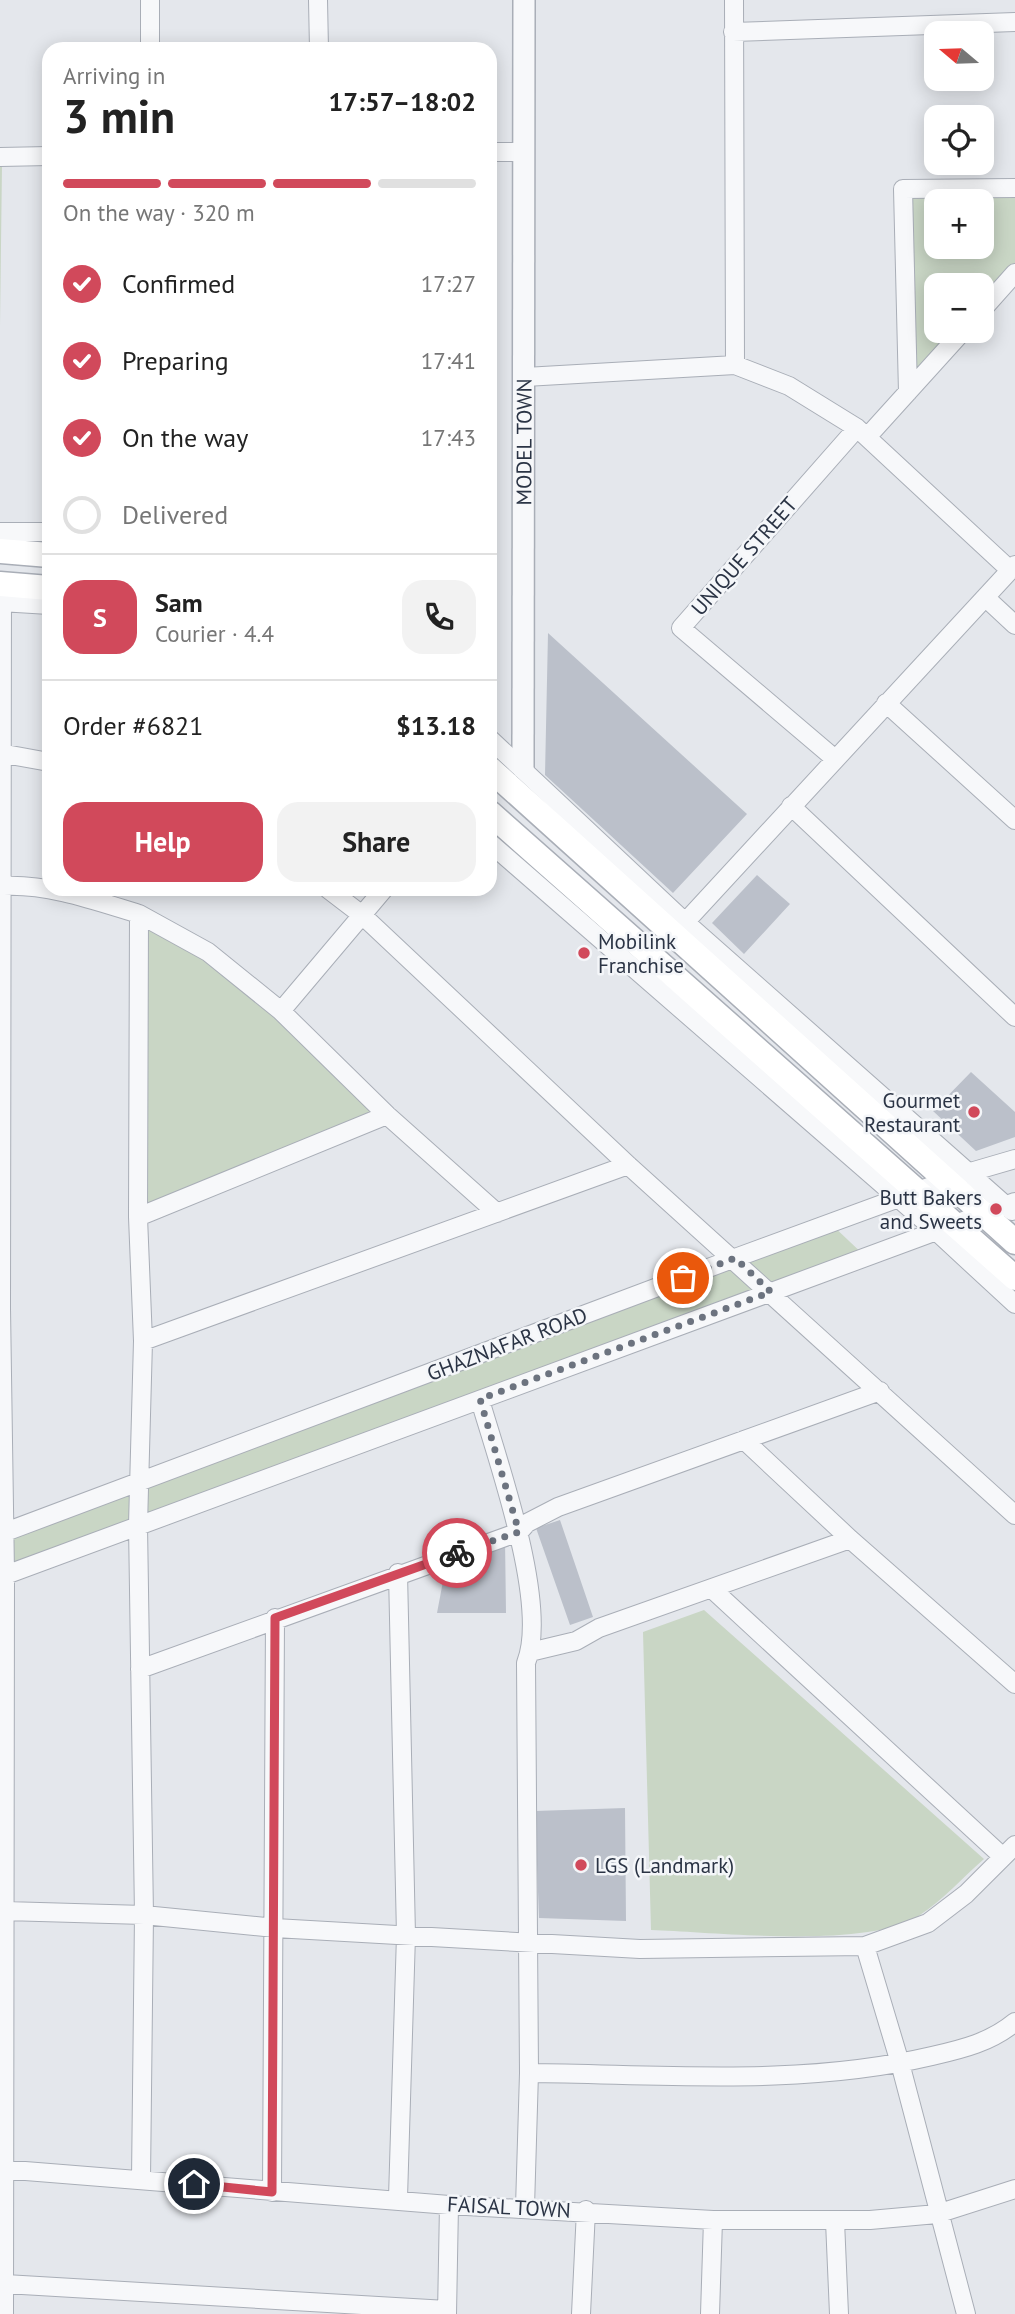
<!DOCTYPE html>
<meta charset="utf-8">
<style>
body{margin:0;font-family:"PT Sans",sans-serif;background:#f2f2f2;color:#222;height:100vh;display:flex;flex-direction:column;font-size:26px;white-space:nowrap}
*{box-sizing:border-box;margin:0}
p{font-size:23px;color:#767676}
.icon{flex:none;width:38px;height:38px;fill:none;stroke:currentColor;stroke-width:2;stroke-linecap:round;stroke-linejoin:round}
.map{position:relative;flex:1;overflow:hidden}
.side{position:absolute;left:42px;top:42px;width:455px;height:854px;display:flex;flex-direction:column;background:#fff;border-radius:21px;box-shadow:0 4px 18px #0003}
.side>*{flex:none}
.needle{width:46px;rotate:289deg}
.controls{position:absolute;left:924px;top:21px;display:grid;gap:14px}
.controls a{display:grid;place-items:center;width:70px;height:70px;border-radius:14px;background:#fff;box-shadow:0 4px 18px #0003;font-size:35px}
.pin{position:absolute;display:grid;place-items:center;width:60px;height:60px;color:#fff;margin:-30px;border:4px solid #fff;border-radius:50%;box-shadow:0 2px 7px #0007}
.courier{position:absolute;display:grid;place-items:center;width:70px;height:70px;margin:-35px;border:5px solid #d1495b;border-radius:50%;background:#fff;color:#222;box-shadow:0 2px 9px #0007}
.headline em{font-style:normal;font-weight:700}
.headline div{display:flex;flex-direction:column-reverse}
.headline{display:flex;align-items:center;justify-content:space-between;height:119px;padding:0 21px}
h1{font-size:46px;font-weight:700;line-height:52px}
.bar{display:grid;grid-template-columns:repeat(4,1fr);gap:10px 7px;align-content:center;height:84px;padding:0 21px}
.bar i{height:9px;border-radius:5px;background:#e0e0e0}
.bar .selected{background:#d1495b}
.bar p{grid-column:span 4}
.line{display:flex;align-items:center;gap:18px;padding:0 21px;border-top:2px solid #e0e0e0}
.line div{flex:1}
.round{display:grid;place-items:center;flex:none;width:74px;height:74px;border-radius:21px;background:#f2f2f2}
ol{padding:0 21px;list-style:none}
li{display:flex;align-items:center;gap:21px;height:77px}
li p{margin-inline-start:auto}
li .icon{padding:7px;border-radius:50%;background:#d1495b;color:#fff;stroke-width:4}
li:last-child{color:#767676}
li i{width:38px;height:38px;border:4px solid #e0e0e0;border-radius:50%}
.button{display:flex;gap:14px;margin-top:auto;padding:14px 21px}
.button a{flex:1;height:80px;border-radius:21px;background:#d1495b;color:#fff;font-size:28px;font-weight:700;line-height:80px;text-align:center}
.button a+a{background:#f2f2f2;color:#222}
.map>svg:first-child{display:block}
.green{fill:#c9d6c5;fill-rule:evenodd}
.building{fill:#bbc0ca}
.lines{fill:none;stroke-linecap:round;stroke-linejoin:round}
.minor-casing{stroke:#a9aeb7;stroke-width:20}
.tertiary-casing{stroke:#a9aeb7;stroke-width:24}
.secondary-casing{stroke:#a9aeb7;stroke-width:27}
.minor{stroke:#f7f8fa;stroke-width:18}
.tertiary{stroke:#f7f8fa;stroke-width:21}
.secondary{stroke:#fff;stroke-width:24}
.done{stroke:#6c737f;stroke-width:7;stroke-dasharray:0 12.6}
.route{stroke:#d1495b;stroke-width:9}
.poi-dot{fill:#d1495b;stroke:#f4f6f9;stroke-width:2.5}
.labels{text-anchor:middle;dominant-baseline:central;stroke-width:5;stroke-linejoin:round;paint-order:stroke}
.street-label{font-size:21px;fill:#2b3445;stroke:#f4f6f9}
.poi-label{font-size:21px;fill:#2b3445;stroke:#f4f6f9;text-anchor:start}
</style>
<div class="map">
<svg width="1015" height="2314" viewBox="0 0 1015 2314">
<rect width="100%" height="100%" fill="#e4e7ec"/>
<path class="green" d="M0,165H2L0,326Z
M1015,188V273L982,310V285H936V331H963L908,392L903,189ZM936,201H982V247H936Z
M139,914L208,952L387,1115L138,1217Z
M831,1224L866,1257L0,1576V1536Z
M704,1610L984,1859C963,1877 943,1900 920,1915C868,1950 716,1932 651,1930L643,1632Z"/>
<path class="building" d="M548,633L747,814L673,893L545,775Z
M757,875L790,904L744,954L712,923Z
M971,1072L1015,1112V1137L976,1151L933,1111Z
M560,1520L593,1617L570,1625L536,1528Z
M505,1539L506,1613H437L447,1560Z
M625,1808L626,1921L539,1918L535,1811Z"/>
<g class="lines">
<defs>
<path id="minor" d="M318,0L319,49
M734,0L735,365
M733,32L1015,22
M150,49V0
M490,152H525
M0,157L49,156
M982,310L1015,273
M525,377L735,365L789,386L857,428L1010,570
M908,392L903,189L1015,188
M868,436L963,331
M0,532H49
M2,584L1,1308L5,1574L4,2314
M986,598L1015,625
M0,602L49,605
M886,703L1015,820
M490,739L685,922L1012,1211
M0,753L49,762
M834,758L681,628L857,428
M791,806L1015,1017
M490,843L936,1231L1015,1304
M4,886C50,884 96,901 139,914
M328,889L362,915L628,1165L1015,1515
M678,930L1015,565
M281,1011L384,889
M138,1217L387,1115
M143,1341L628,1165
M480,1400C498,1462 549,1605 526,1663L529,2073L525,2207
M744,1440L850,1539L1015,1684
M0,1534L735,1258L967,1173L1015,1159
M398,1573L406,1935L398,2198
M0,1577L1015,1202
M712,1589L1003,1857
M530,1652L576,1641L599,1628L850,1539
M140,1669L519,1532L527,1523L558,1507L880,1391
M5,1911L144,1915L275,1928L640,1949L865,1946L928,1923L966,1894L1015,1845
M865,1946L900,2063L966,2314
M529,2073C663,2074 800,2087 932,2056C963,2049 991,2042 1015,2022
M0,2169L449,2205L713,2220H870L937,2214L1015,2189
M141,2179L144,1915L138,1525L143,1341L138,1217L139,914L208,952L281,1011L387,1115L497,1213
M272,2192L275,1618
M835,2221L839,2314
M5,2284L447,2310
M447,2314L449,2205
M581,2314L586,2210
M710,2314L713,2220"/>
<g id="tertiary">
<path id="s1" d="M523,768L524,0"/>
</g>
<path id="secondary" d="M0,551L49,555
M0,584L49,588
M490,769L1015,1242
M490,813L1015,1278"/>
</defs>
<use href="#minor" class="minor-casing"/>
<use href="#tertiary" class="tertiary-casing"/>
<use href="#secondary" class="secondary-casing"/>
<use href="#minor" class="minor"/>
<use href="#tertiary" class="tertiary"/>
<use href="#secondary" class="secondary"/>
</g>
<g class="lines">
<path class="done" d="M457,1553L519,1532L480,1399L771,1292L735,1258L683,1278"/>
<path class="route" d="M194,2184L272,2192L275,1618L457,1553"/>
</g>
<g class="poi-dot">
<circle cx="584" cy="953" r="7"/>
<circle cx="974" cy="1112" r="7"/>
<circle cx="996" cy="1209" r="7"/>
<circle cx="581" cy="1865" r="7"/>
</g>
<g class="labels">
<g class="street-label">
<text stroke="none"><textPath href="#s1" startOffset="326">MODEL TOWN</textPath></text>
<text transform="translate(744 556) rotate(-49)">UNIQUE STREET</text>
<text transform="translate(507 1344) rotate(-21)">GHAZNAFAR ROAD</text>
<text transform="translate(509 2207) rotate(3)">FAISAL TOWN</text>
</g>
<g class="poi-label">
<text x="598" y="941">Mobilink<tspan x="598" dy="24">Franchise</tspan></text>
<text x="960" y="1100" text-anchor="end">Gourmet<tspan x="960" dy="24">Restaurant</tspan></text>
<text x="982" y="1197" text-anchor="end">Butt Bakers<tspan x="982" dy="24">and Sweets</tspan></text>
<text x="595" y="1865">LGS (Landmark)</text>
</g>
</g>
</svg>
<div class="controls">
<a><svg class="needle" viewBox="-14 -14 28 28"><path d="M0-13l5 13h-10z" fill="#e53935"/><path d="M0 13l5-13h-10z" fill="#767676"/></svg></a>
<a><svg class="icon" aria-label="locate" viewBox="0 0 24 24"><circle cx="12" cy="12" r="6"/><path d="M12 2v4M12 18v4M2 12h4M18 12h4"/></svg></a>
<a>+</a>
<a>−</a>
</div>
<div class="pin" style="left:683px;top:1278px;background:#ea580c"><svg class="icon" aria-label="bag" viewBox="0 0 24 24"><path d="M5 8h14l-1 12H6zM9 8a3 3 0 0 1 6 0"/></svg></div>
<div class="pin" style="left:194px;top:2184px;background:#1f2937"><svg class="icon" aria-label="home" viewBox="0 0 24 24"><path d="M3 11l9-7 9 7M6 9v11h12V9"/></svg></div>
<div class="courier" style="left:457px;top:1553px"><svg class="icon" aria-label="bike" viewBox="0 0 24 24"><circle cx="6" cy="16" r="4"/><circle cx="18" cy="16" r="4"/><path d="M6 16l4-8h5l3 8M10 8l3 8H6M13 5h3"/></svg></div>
<section class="side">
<div class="headline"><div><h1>3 min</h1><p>Arriving in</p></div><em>17:57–18:02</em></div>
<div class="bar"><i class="selected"></i><i class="selected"></i><i class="selected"></i><i></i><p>On the way · 320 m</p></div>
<ol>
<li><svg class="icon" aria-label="check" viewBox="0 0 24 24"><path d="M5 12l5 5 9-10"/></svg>Confirmed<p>17:27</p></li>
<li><svg class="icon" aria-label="check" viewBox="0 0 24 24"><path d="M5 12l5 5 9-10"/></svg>Preparing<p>17:41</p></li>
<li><svg class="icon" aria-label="check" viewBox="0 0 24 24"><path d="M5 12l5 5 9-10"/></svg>On the way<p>17:43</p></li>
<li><i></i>Delivered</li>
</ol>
<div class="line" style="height:126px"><b class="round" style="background:#d1495b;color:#fff">S</b><div><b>Sam</b><p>Courier · 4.4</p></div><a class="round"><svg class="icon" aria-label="phone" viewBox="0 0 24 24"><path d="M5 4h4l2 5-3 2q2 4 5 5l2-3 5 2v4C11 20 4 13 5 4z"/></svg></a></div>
<div class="line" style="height:91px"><div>Order #6821</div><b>$13.18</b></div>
<div class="button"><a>Help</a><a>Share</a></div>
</section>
</div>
